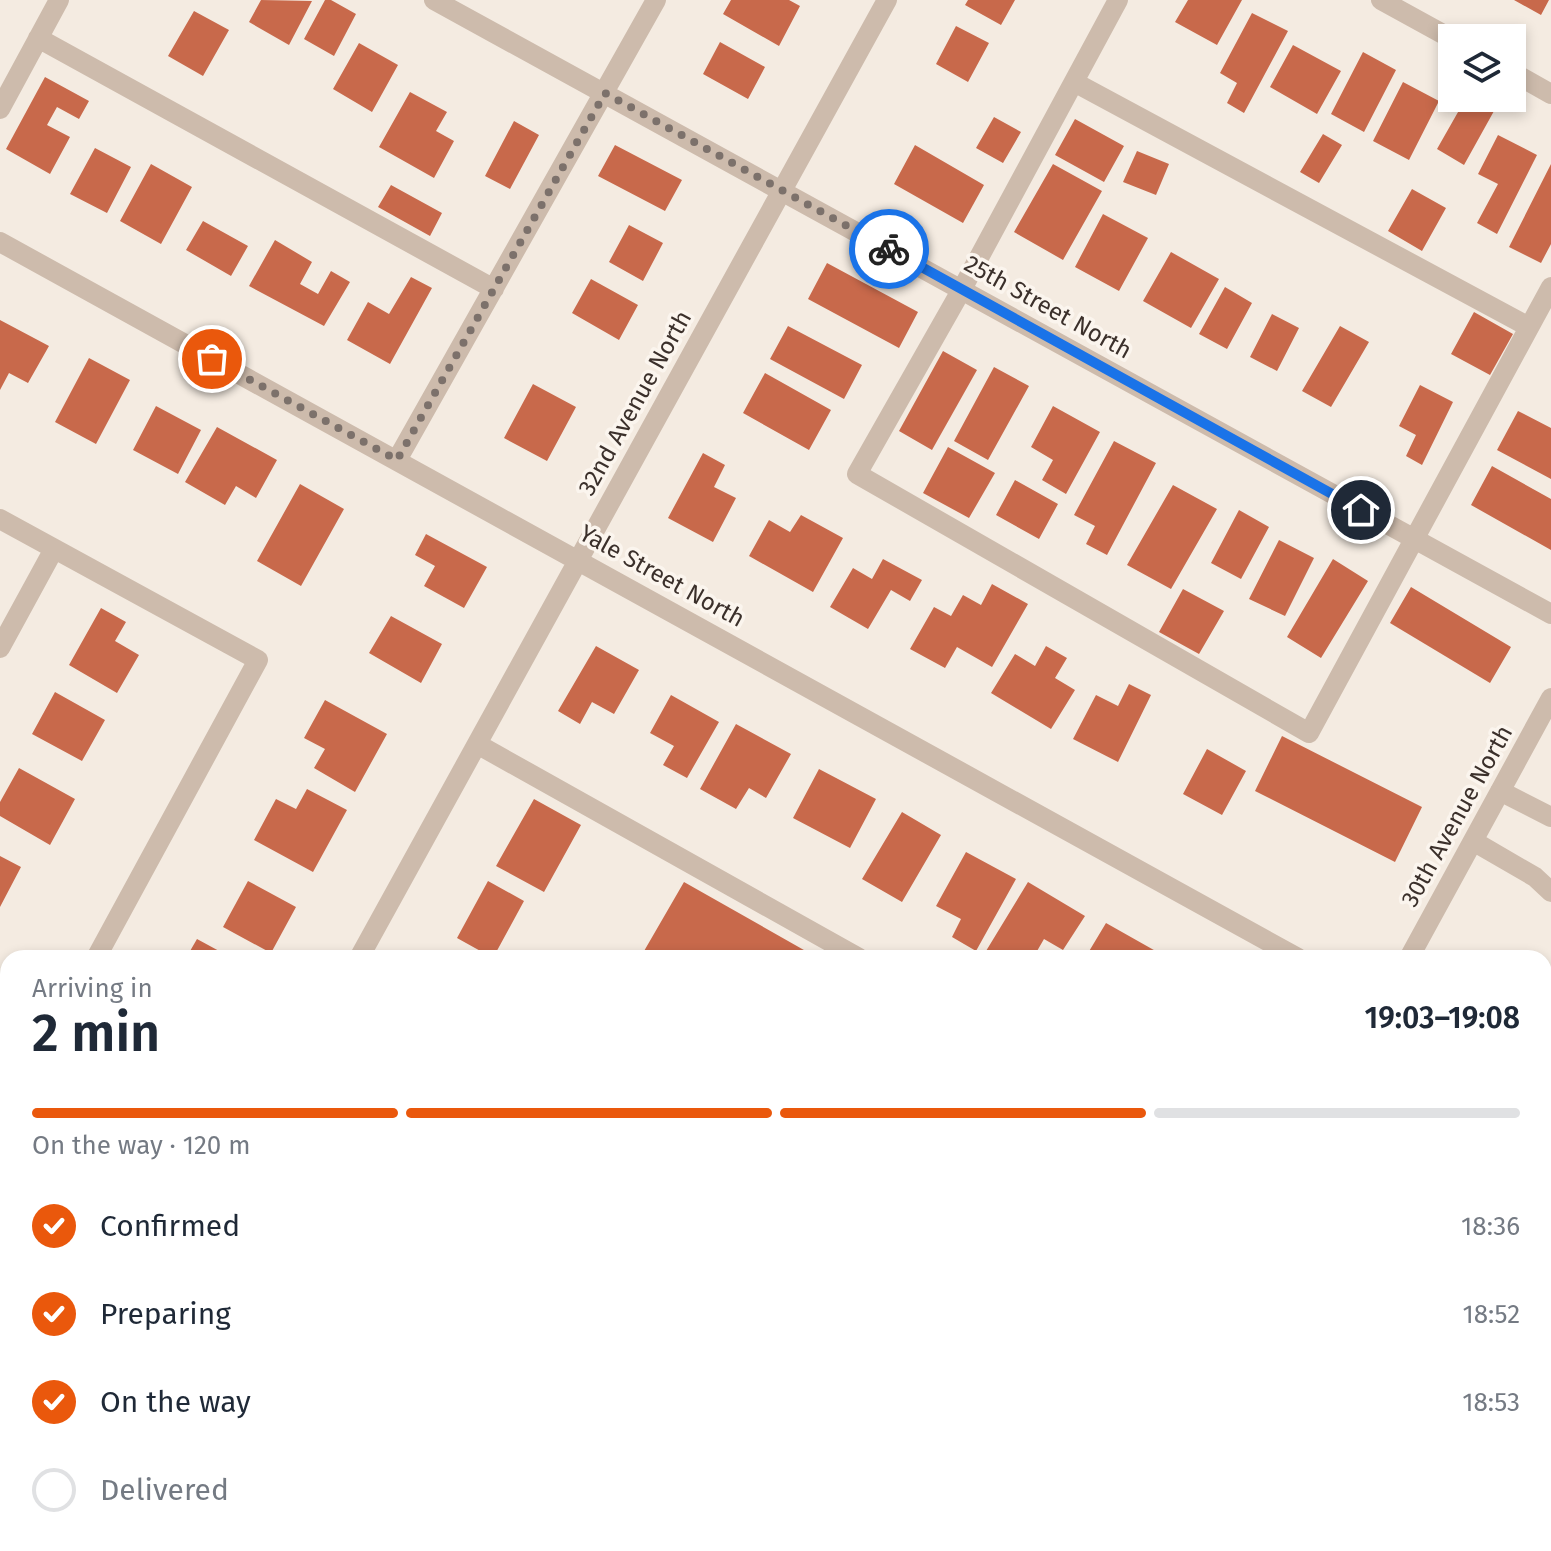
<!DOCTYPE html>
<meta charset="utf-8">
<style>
body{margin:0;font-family:"Fira Sans",sans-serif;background:#f6f6f7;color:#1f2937;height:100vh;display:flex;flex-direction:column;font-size:30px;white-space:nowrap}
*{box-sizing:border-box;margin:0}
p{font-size:26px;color:#747a83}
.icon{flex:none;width:44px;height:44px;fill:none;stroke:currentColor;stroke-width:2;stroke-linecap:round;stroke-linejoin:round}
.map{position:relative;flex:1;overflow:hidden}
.panel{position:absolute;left:0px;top:950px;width:1552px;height:602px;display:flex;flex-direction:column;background:#fff;border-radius:24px 24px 0 0;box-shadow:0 4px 12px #0003}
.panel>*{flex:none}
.controls{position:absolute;left:1438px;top:24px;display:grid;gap:16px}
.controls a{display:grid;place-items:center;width:88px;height:88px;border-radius:0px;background:#fff;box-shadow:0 4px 12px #0003;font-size:40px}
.pin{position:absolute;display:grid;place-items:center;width:68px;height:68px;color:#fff;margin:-34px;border:4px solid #fff;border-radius:50%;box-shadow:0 2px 8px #0007}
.courier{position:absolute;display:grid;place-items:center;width:80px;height:80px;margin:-40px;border:6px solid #1a73e8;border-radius:50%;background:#fff;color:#222;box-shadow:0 2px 10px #0007}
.head em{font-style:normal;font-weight:600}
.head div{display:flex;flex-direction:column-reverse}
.head{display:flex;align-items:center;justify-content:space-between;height:136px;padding:0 32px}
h1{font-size:52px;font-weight:600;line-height:60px}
.bar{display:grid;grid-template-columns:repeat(4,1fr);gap:12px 8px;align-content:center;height:96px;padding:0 32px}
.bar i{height:10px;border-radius:6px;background:#e0e1e3}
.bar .selected{background:#ea580c}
.bar p{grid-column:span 4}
ol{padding:0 32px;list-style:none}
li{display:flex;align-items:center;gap:24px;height:88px}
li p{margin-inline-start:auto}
li .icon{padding:8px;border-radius:50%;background:#ea580c;color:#fff;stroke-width:4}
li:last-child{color:#747a83}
li i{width:44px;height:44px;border:4px solid #e0e1e3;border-radius:50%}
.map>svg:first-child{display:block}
.building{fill:#c8694b}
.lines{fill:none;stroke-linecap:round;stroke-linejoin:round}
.minor{stroke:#cdbbac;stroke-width:20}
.rail{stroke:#3b302b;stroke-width:6;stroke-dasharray:2 6;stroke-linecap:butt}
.done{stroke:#7c716b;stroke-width:8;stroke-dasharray:0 14.4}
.route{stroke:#1a73e8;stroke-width:10}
.labels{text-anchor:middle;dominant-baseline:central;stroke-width:7;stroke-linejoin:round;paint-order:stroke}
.street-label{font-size:24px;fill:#3b302b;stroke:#fbf5ee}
</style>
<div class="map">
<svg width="1551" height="1551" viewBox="0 0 1551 1551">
<rect width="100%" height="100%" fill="#f4ebe1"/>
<path class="building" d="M261,0L312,1L289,45L249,22Z
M325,0H331L356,14L334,56L304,39Z
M731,0H789L800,6L779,46L723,14Z
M968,0H1015L1001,25L965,5Z
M1188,0H1242L1217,45L1175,22Z
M1514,0H1549L1541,15Z
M194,11L229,30L203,76L168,56Z
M1252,13L1288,31L1244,113L1227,103L1237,83L1220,73Z
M956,26L989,43L968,82L936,64Z
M720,42L765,67L748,99L703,74Z
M359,43L398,65L372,112L333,89Z
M1293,45L1341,71L1317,114L1270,87Z
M1363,52L1396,70L1364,132L1331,114Z
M45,77L89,101L79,119L57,107L47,125L70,137L50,174L6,149Z
M1403,82L1439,101L1409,160L1373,141Z
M410,92L447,112L436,131L454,141L434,178L379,147Z
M1466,98H1472L1494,111L1464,165L1437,149Z
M994,117L1021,132L1003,163L976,148Z
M1075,119L1124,146L1104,182L1055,155Z
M514,121L539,135L510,189L485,176Z
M1323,134L1342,145L1319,183L1300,172Z
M1498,135L1537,155L1497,234L1477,223L1498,184L1478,174Z
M615,145L682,180L665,211L598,176Z
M915,145L984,185L963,223L894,184Z
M95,148L131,167L107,213L70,194Z
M1137,151L1169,164L1156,195L1123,182Z
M151,164L192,187L161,244L120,221Z
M1053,164L1102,191L1063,260L1014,232Z
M1551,164V244L1541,263L1509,247Z
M391,185L442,213L430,236L378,207Z
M1412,189L1446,208L1422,251L1388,231Z
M1103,214L1148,238L1119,291L1075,267Z
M203,221L248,246L231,276L186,250Z
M629,225L663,243L643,281L609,262Z
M275,240L312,262L300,284L318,294L331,271L350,282L324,326L249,286Z
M1171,252L1219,279L1191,328L1143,301Z
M827,263L918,312L899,348L808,299Z
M411,277L432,288L390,364L347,340L368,302L389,314Z
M591,279L638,305L619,340L572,313Z
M1225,287L1252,303L1227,349L1199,334Z
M1474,312L1513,334L1490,375L1451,354Z
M1272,314L1299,328L1277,371L1250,357Z
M0,320L49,346L28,383L9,373L0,390Z
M788,326L862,365L844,399L770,359Z
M1340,326L1369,342L1331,407L1302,391Z
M943,351L977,370L932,450L899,431Z
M89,358L130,380L96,444L55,422Z
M994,367L1029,386L988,460L954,441Z
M765,373L831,410L809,450L743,413Z
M533,384L576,407L547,461L504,438Z
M1420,385L1453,402L1422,465L1406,456L1416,435L1399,426Z
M156,406L201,430L178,474L133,450Z
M1053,406L1100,432L1066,494L1042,480L1053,460L1031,447Z
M1518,411L1551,428V479L1497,450Z
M217,427L277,460L256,498L236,486L225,505L185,482Z
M1114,441L1156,463L1107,555L1086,544L1095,526L1074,515Z
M948,447L995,473L969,518L923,493Z
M703,453L725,465L714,487L736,498L713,542L668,518Z
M1492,466L1551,499V550L1471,505Z
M1015,480L1058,504L1039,539L996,515Z
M300,484L344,509L301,586L257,561Z
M1173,485L1217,509L1171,589L1127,565Z
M1239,510L1269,527L1241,579L1211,563Z
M801,515L843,538L813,592L749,556L769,520L790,532Z
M426,534L487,567L464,608L424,586L435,566L415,555Z
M1279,540L1314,558L1285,616L1249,599Z
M883,559L922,580L910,601L891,590L868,629L830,607L853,568L872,579Z
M1333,559L1368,581L1321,658L1287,637Z
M992,584L1028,604L992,667L957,647L945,668L910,649L934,607L951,616L963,595L981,605Z
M1411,587L1511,647L1490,683L1390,623Z
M1183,589L1224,611L1199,654L1159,632Z
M101,608L126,622L115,641L139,655L117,693L69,665Z
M391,616L442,644L421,683L369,653Z
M596,646L639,670L614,714L592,702L580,724L558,711Z
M1046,646L1067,658L1055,678L1075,690L1051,729L991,693L1015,654L1035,666Z
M1129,684L1151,695L1118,762L1073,739L1096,695L1118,706Z
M55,692L105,720L82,761L32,734Z
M671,695L719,722L687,778L663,765L674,746L650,733Z
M325,700L387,734L355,792L314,768L325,749L304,738Z
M736,724L791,754L766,798L749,788L736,809L700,789Z
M1282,736L1422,807L1395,862L1255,791Z
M1207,749L1246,771L1222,815L1183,794Z
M19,768L75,799L50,845L0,816V802Z
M819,769L876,799L850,848L793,818Z
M307,789L347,810L313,872L254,840L276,799L296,809Z
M534,799L581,825L544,892L496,866Z
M902,812L941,835L902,902L862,879Z
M966,852L1016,879L976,951L952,937L961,919L936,906Z
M0,856L21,867L0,907Z
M248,881L296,907L271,953L223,927Z
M488,881L524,901L493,958L457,938Z
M684,882L818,958H640Z
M1028,882L1085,916L1063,950L1044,939L1033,958H998L986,951Z
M1106,923L1168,958H1085Z
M197,939L232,958H186Z
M1551,1102V1197L1544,1199V1115Z
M8,1202V1303L0,1305V1204Z
M8,1503V1544H273L274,1548L265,1551H0V1505Z
M931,1544H1019L1015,1551H927Z
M1197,1544H1267L1263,1551H1201L1195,1548Z
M1278,1544H1425L1438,1551H1291Z"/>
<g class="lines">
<path class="minor" d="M434,0L1551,614
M1118,0L962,289L857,474L1309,733L1551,287
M1381,0L1452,39
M38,38L494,289
M1512,72L1551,94
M1074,82L1529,327
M0,109L59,0
M0,242L1298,958
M397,460L656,0
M0,519L258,660L96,958
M0,648L54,549
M477,744L859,958
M1500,791L1551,817
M1473,841L1535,877L1551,892
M359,958L887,0
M1409,958L1551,698
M1544,1019L1551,1015
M0,1076L8,1080
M0,1406L8,1404
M1084,1551L1088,1544"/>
<path class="rail" d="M1544,1280L1551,1278
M554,1551L578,1544"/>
</g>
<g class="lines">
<path class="done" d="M212,359L397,460L605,93L889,249"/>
<path class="route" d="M889,249L1361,510"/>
</g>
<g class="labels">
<g class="street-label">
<text transform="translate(1048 307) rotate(29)">25th Street North</text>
<text transform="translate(635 403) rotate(-61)">32nd Avenue North</text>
<text transform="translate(662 576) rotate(29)">Yale Street North</text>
<text transform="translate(1457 816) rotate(-61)">30th Avenue North</text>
</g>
</g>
</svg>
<div class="controls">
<a><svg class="icon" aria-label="layers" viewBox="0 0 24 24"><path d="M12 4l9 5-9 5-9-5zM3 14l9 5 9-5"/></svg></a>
</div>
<div class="pin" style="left:212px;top:359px;background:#ea580c"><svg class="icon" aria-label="bag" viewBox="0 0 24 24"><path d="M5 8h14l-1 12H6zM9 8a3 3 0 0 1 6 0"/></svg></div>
<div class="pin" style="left:1361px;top:510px;background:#1f2937"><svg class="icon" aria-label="home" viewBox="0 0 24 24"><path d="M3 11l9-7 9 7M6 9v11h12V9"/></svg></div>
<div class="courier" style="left:889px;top:249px"><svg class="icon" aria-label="bike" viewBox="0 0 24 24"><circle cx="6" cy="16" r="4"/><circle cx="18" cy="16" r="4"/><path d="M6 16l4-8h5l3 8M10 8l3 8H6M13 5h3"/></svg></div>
<section class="panel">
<div class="head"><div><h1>2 min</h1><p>Arriving in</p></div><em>19:03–19:08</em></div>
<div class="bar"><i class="selected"></i><i class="selected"></i><i class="selected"></i><i></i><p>On the way · 120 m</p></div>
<ol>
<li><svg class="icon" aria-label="check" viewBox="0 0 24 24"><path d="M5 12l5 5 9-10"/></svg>Confirmed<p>18:36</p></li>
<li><svg class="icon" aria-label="check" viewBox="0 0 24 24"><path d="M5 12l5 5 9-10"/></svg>Preparing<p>18:52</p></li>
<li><svg class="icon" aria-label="check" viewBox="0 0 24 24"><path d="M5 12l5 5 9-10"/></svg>On the way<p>18:53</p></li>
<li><i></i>Delivered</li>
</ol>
</section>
</div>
